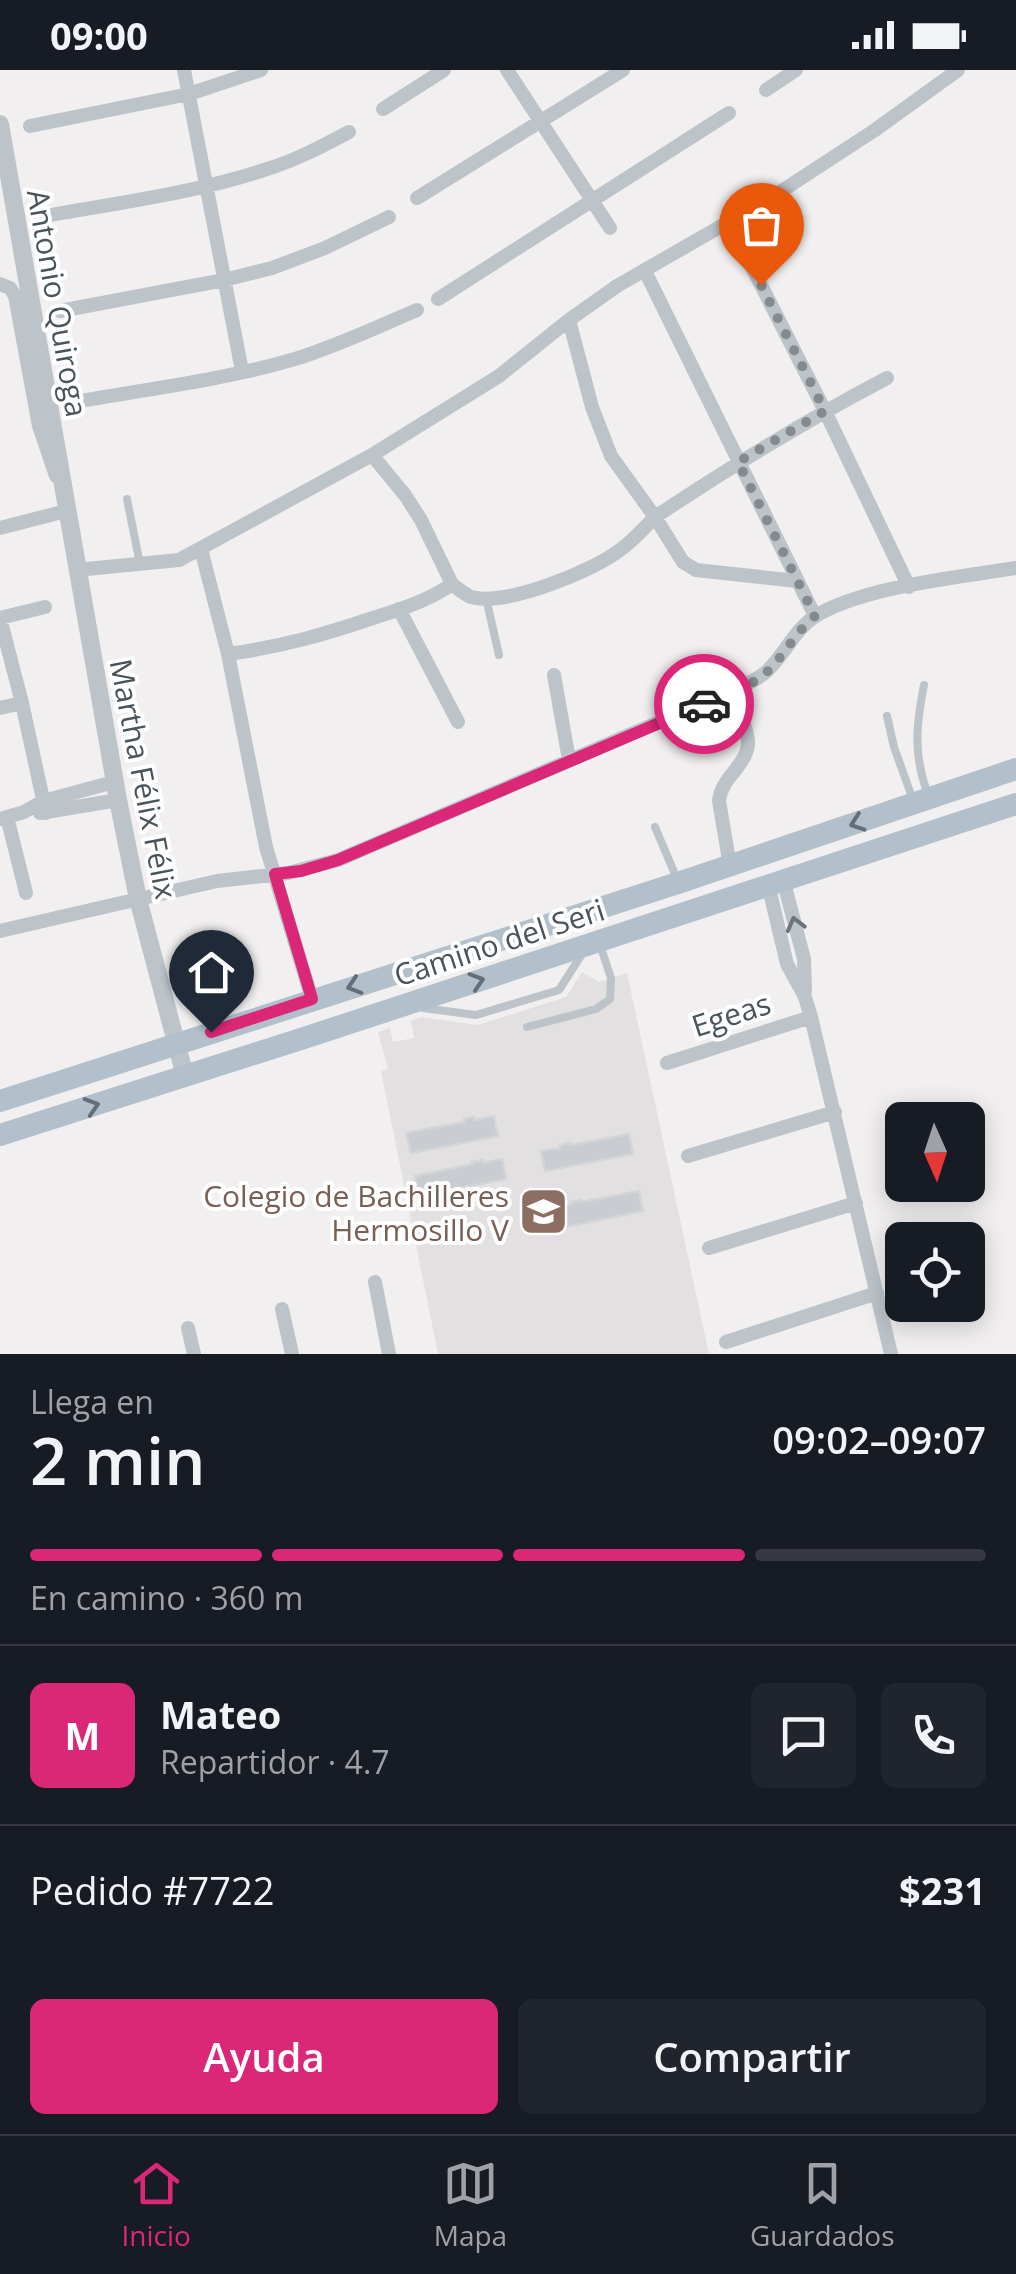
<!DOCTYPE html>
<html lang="es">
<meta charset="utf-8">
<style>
body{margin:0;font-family:"Open Sans",sans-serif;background:#20242c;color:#f1f3f6;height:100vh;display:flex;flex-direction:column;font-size:38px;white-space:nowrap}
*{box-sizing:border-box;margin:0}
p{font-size:32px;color:#9ea1a6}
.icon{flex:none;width:55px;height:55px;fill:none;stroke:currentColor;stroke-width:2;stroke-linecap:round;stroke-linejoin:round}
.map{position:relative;height:1284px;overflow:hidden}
.panel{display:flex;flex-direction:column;background:#171b24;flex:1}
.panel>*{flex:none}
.needle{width:65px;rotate:177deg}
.buttons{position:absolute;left:885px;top:1032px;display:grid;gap:20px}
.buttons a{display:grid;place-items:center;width:100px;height:100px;border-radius:15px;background:#171b24;box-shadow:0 5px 25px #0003;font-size:50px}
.pin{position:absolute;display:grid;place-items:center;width:85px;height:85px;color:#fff;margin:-102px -42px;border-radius:50% 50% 50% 0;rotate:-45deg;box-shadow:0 0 10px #0007}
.pin .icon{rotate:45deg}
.courier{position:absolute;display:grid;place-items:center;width:100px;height:100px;margin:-50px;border:8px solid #db2777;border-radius:50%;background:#fff;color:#222;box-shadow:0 2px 12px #0007}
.overview em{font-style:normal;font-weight:600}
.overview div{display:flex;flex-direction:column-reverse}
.overview{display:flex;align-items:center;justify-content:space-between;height:170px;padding:0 30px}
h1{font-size:65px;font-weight:600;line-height:75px}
.bar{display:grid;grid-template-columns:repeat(4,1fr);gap:15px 10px;align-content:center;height:120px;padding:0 30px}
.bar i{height:12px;border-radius:8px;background:#363941}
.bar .current{background:#db2777}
.bar p{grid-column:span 4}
.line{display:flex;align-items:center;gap:25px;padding:0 30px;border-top:2px solid #363941}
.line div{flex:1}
.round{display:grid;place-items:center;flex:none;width:105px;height:105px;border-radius:15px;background:#20242c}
.cta{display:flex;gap:20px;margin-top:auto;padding:20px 30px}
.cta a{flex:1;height:115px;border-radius:15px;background:#db2777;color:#fff;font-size:40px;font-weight:600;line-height:115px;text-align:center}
.cta a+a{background:#20242c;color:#f1f3f6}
.status{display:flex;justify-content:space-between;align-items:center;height:70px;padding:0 50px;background:#171b24;direction:ltr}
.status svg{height:28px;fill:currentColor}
.tab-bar{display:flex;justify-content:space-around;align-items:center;height:140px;border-top:2px solid #363941;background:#171b24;font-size:28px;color:#9ea1a6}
.tab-bar a{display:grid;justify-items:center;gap:5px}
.tab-bar .current{color:#db2777}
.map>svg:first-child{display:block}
.education{fill:#e2e0e0}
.building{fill:#c9ccd1;stroke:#d3d5d9;stroke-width:2.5}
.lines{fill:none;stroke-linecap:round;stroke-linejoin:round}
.service{stroke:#bcc4ca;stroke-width:8}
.minor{stroke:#bcc4ca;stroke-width:14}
.tertiary{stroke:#bcc4ca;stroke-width:18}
.primary{stroke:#b1c0ca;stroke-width:22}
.oneway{stroke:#636e76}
.oneway2{stroke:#6c757c}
.done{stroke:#848a8e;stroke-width:10;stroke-dasharray:0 18}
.route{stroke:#db2777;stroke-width:12}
.labels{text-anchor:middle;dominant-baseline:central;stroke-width:8;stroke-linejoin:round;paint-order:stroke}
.street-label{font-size:30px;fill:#49535a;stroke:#fff}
.education-label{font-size:30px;fill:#785e54;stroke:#fff;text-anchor:end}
</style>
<div class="status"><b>09:00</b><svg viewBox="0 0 49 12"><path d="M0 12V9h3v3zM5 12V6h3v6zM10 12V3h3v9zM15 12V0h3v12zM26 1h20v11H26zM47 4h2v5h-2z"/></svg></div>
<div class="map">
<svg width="1016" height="1284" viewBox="0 0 1016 1284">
<rect width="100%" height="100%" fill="#f1efef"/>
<path class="education" d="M582,902L599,912L627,903L709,1284H438L381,1001L388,999L378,962L390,958L393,972L414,968L411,951L421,947L478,955L566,927Z"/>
<path class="building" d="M494,1046L498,1066L411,1083L406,1063L464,1052V1049L474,1047L475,1050Z
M629,1064L633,1084L545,1101L541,1081L560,1078V1075L570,1073L571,1075Z
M502,1089L506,1109L419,1126L415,1106L473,1094L472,1092L483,1090V1093Z
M639,1121L643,1141L556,1159L551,1138L571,1134L570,1132L581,1130V1132Z"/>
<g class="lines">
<path class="service" d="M127,429L140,494
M486,528L499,585
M924,615C916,656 913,684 928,725
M887,646L894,677L913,730
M655,757L677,809
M423,938L476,945L559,920L584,881
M527,957L596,939L610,929L611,908L600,875"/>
<path class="minor" d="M184,0L242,301
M507,0L610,158
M766,20L796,0
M383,39L444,0
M30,56L189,24L261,0
M417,128L623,0
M45,146C118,133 194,123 264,100C294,91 321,77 349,62
M729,152L825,341L909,517
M645,201L815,546
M0,214L10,218L15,226L39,356L56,406
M438,229L729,43
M60,241L224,210L272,198L325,178L389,147
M75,332C148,319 224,310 295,289C337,276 377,257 417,240
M0,458L66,441
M201,479L228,584L266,777L312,929
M76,500L179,490L372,385L499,306L569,250L617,216L777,124L875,60L958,0
M797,511L696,500L683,492L655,447C730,397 807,350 887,308
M452,514C458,519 464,524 471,527C505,537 593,501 620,480C633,471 644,458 655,447L611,386L592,337L569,250
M45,537L0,548L22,633L46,743
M399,539L458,652
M228,584C280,577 323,565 373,548C401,539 428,531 452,514L421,450L405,425L372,385
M554,605L569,690
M730,623C736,637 749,659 748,675C745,697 721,708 719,731L730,796
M0,638L22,633
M40,743L118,730
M7,747L26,823
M0,749L24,742L43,731L114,712
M783,809L804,889L805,921
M768,814L787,894L805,927L811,947L891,1284
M0,861L217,811L288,803L338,790L743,616C752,611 762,607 769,599C785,583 795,560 814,547C861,517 960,507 1016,498
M667,993L811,947
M688,1086L835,1042
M709,1178L856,1133
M375,1212L389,1284
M282,1239L292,1284
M188,1258L194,1284
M726,1272L877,1223"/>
<path class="tertiary" d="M0,54L118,730L138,829L185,1006"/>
<path class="primary" d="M0,1031L678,813L1016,699
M0,1065L304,968L1016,734"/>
</g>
<defs><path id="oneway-chevron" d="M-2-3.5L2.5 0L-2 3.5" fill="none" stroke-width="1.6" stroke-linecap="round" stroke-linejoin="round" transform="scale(2.5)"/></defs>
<g class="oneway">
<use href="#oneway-chevron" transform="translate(857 753) rotate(161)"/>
<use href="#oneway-chevron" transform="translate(477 911) rotate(-18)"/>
<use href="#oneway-chevron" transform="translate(354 916) rotate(162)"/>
<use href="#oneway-chevron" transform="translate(92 1036) rotate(-17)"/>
</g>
<use class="oneway2" href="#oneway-chevron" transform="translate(795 854) rotate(-105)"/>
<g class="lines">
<path class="done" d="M704,634C725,625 751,617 768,601C785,584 796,562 815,546L738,392L825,341L761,215"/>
<path class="route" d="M211,962L312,929L275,804L301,801L338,790L704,634"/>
</g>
<defs>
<symbol id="school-square" viewBox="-11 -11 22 22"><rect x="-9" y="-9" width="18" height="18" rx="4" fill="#8d6e63" stroke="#fff"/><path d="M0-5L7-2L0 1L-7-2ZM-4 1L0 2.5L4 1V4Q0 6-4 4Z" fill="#fff"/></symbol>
</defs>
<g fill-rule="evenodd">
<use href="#school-square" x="516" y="1114" width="55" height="55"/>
</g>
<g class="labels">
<g class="street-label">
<text transform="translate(58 233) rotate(80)">Antonio Quiroga</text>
<text transform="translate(144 709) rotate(79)">Martha Félix Félix</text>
<text transform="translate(499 872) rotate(-18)">Camino del Seri</text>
<text transform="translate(731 944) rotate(-18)">Egeas</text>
</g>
<g class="education-label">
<text x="509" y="1125">Colegio de Bachilleres<tspan x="509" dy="34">Hermosillo V</tspan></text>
</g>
</g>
</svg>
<div class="buttons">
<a><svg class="needle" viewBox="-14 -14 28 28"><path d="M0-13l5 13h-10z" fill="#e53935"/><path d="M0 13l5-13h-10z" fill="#9ea1a6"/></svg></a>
<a><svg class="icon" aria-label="locate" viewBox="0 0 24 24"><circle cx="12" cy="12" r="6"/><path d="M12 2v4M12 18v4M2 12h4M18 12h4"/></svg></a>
</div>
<div class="pin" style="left:761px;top:215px;background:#ea580c"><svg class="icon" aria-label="bag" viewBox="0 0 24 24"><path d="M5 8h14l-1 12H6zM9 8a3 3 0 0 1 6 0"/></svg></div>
<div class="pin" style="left:211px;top:962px;background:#1f2937"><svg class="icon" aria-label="home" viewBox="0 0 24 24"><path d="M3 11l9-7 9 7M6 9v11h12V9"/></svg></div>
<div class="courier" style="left:704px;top:634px"><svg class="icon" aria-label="car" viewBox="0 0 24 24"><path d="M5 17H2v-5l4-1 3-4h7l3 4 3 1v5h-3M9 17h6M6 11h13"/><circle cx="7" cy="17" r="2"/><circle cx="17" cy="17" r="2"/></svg></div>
</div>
<section class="panel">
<div class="overview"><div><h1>2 min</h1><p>Llega en</p></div><em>09:02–09:07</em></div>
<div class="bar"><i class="current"></i><i class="current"></i><i class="current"></i><i></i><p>En camino · 360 m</p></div>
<div class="line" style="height:180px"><b class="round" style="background:#db2777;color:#fff">M</b><div><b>Mateo</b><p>Repartidor · 4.7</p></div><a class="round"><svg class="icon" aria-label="chat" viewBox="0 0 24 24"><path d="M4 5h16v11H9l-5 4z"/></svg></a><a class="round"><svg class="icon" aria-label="phone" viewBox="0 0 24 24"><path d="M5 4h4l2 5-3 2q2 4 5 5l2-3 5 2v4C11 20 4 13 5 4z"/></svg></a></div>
<div class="line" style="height:130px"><div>Pedido #7722</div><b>$231</b></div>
<div class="cta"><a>Ayuda</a><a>Compartir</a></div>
</section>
<nav class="tab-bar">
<a class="current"><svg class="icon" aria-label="home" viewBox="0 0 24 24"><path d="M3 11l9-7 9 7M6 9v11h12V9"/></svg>Inicio</a>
<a><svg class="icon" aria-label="map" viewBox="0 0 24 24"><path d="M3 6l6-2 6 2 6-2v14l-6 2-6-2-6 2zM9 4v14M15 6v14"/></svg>Mapa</a>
<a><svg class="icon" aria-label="saved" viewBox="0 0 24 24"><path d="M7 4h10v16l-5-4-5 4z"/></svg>Guardados</a>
</nav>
